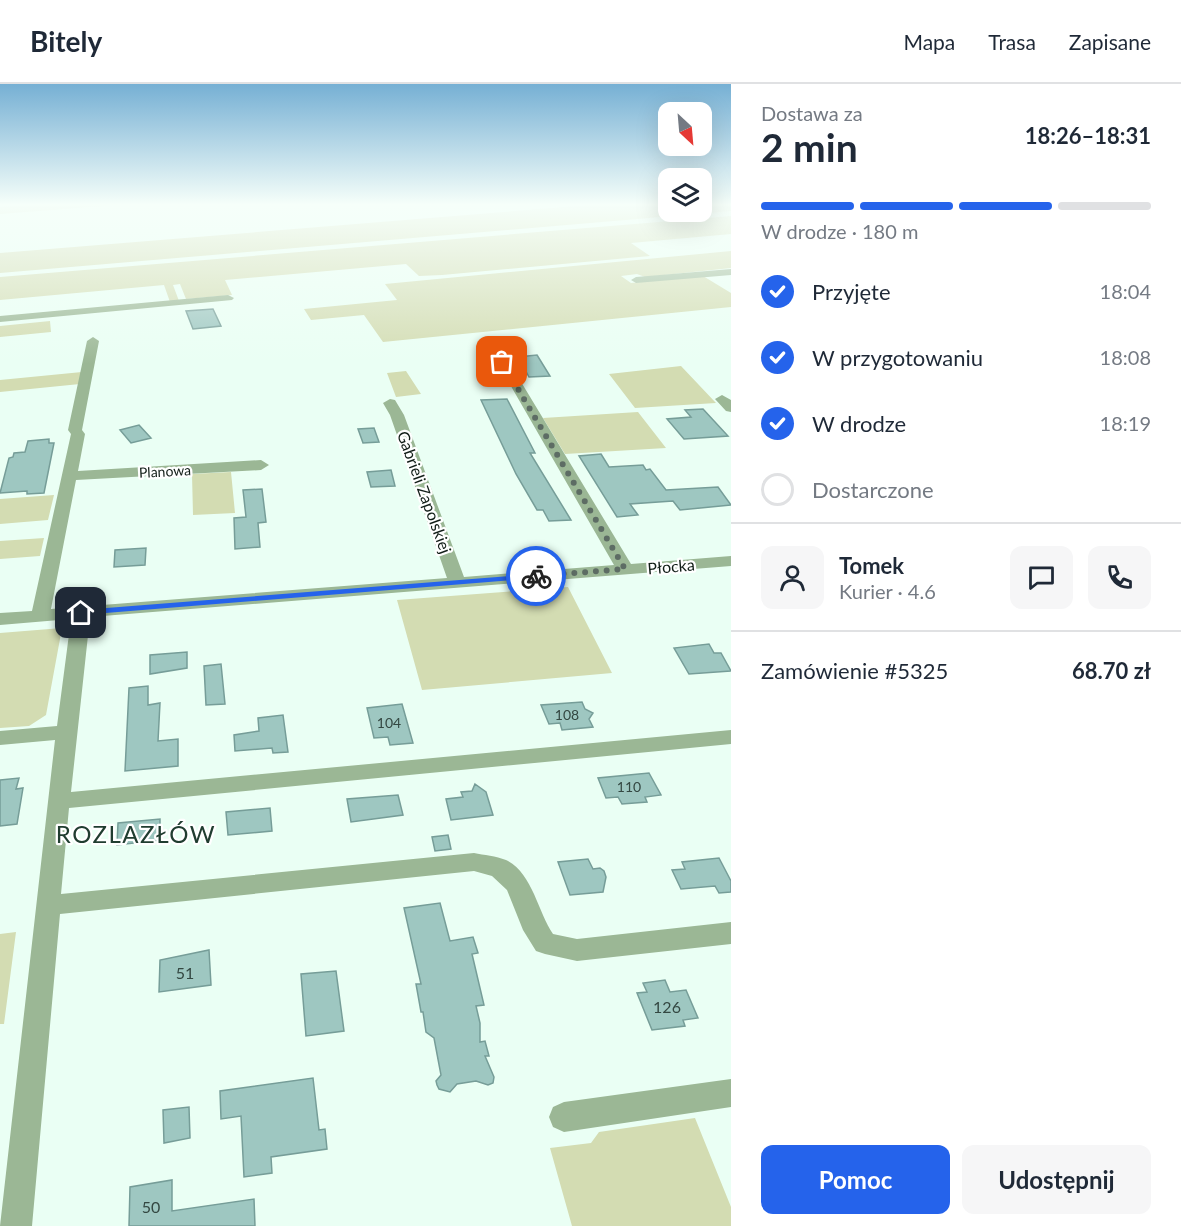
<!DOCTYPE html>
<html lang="pl">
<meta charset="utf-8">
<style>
body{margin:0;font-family:Lato,sans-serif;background:#f6f6f7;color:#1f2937;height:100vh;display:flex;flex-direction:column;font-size:22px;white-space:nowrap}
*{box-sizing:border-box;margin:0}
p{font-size:20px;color:#747a83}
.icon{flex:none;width:33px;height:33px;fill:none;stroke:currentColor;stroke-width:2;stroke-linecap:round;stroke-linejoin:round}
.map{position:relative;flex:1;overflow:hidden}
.details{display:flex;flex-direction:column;background:#fff;width:450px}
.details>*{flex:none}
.needle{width:39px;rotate:154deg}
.fabs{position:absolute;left:658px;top:18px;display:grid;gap:12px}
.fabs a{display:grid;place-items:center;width:54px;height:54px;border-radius:12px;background:#fff;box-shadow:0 6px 24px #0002;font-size:30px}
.pin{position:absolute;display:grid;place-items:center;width:51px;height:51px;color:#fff;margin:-26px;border-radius:12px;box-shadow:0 3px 9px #0006}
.courier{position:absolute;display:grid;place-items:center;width:60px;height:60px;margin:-30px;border:4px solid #2563eb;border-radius:50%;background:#fff;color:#222;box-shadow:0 2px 8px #0007}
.summary em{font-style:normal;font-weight:700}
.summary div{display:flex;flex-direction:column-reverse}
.summary{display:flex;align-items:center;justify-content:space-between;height:102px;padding:0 30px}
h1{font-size:39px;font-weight:700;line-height:45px}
.bar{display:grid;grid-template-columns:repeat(4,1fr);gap:9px 6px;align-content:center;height:72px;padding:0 30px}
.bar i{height:8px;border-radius:4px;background:#e0e1e3}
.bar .selected{background:#2563eb}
.bar p{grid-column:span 4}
.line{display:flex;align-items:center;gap:15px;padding:0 30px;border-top:2px solid #e0e1e3}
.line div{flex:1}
.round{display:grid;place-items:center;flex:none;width:63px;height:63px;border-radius:12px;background:#f6f6f7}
ol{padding:0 30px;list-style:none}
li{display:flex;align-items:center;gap:18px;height:66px}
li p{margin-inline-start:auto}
li .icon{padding:6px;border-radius:50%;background:#2563eb;color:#fff;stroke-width:4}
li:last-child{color:#747a83}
li i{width:33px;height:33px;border:3px solid #e0e1e3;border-radius:50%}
.action{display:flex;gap:12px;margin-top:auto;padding:12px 30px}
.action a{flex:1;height:69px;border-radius:12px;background:#2563eb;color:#fff;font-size:24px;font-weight:700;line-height:69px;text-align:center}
.action a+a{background:#f6f6f7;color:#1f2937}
header{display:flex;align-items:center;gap:36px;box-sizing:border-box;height:84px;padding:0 30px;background:#fff;border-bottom:2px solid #e0e1e3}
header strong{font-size:28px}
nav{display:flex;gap:33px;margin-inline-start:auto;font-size:21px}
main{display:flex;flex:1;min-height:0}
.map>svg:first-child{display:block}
.green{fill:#d3dcb2}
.building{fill:#9ec7c1;stroke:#769d98;stroke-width:1.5}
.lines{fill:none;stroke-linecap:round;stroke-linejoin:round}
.minor{fill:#9bb795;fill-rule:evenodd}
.route{fill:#2563eb}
.done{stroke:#5d6c64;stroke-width:6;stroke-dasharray:0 10.8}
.labels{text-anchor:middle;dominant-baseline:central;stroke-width:4.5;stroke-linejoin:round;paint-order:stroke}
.far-street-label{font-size:14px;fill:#111d17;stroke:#fff}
.number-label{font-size:14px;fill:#344842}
.street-label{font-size:16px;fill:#111d17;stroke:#fff}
.near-number-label{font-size:16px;fill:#344842}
.near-quarter-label{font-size:24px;letter-spacing:1.5px;fill:#203d30;stroke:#fff}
</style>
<header>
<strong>Bitely</strong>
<nav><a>Mapa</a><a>Trasa</a><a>Zapisane</a></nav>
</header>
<main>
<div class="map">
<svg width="731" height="1142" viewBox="0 0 731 1142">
<rect width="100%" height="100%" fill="#eafff4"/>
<path class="green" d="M36,120H128L0,130V123Z
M601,120H669V128H702V120H731V127L0,189V169Z
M731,132V150L631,159L650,172L442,191L419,192L406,180L225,196L232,211L186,215L180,200L173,201L179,217L170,218L164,201L0,216V193Z
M731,167V184L645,193L637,190L621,192L631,199L703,192L731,209V223L383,258L364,231L311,236L304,225L397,216L385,200Z
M50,237L51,248L0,253V242Z
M681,282L716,319L635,324L609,290Z
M406,287L421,310L396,313L387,289Z
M82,288L80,300L0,308V296Z
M638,328L666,364L565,370L543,334Z
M231,388L235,429L193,431L192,390Z
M54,411L48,436L0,440V415Z
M44,454L40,472L0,475V457Z
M568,503L612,589L422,606L397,516Z
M62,544L46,631L29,642L0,644V549Z
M16,848L4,940H0V850Z
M695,1034L731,1123V1142H572L550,1064L591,1059L599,1048Z"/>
<path class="building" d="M213,225L221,242L193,245L186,227Z
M537,271L550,292L529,293L518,273Z
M507,315L535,369H530L571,436L549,437L543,426H537L516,390L481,316Z
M703,325L728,352L684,355L667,335L691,333L685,326Z
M139,341L151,354L131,359L120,346Z
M374,344L379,358L363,359L358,345Z
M49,355V359H54L44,409L27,410V407L0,409L9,374L13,373L14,369L25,368L28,357Z
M601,370L609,383L643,381L646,386L650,385L666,406L718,403L731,421L680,426L673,417L630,420L638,431L617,433L579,372Z
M391,386L395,402L371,403L367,388Z
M262,405L266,438L258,439L260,463L235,465L234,434L246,433L243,406Z
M146,464L145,481L114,483L115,466Z
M709,560L714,569H721L731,587L689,590L674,564Z
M187,568V584L150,590V571Z
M221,580L225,620L206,621L204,582Z
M148,602V621L160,619L158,657L178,655V682L125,687L129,604Z
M582,618L585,625L593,629L589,635L593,643L562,646L560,639L549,640L541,621Z
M402,620L413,659L390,661L388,653L374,654L367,624Z
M283,631L288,668L273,669L272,664L235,667L234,651L259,647L258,634Z
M649,689L661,711L645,713L647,718L622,720L618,713L606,714L598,694Z
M19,694L16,705L23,704L17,740L0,742V696Z
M475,700L486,708L493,731L451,736L446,715L463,713L461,708L472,707Z
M398,711L403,731L351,738L347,715Z
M270,724L272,747L228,751L226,728Z
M160,735V756L117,761L118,739Z
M448,751L451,765L435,767L432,753Z
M719,774L731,797V808L719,809L715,802L681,805L672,786L685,785L682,778Z
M588,775L593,785L600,784L604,787L606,793L603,808L570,811L558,778Z
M440,819L450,857L473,853L478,869L472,870L484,921L476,922L480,939V958L485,957L489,972H485L494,993L493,999L488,1001L476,997L457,1000L450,1008L439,1005L437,1001L436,997L441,991L434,954L426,948L423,928H421L416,900H421L404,824Z
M209,866L211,901L159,908L160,876Z
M336,887L344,947L306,952L301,890Z
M665,896L670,908L686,906L698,934L683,936L685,942L652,946L637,909L647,908L643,899Z
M313,994L319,1046L325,1045L327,1065L271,1073L272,1089L244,1093L241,1032L221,1035L220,1007Z
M189,1023L190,1054L164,1059L163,1026Z
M172,1096V1127L254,1115L255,1142H129L130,1103Z"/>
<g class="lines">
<path class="minor" d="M731,185V191L636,199L631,196L636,193Z
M228,211L234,214L232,216L0,238V232Z
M93,253L99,257L82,346L85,350L78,387L261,376L269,381L261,386L76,396L51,525L447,494L390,331L383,319L390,315L395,316L404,331L464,493L614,481L497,278L503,274L509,278L631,480L731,472V482L90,533L71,708L731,646V660L69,724L61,810L474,769C484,771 496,772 506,776C532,788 538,828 553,850L577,855L731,838V860L577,877L545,870L536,867L523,846L507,806L492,792L474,787L60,830L32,1142H0L55,656L0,661V647L57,642L71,535L0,541V529L32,527L71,350L68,346L87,257Z
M722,311L731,316V328L726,327L715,315Z
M731,995V1023L564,1048L553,1043L549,1033L553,1023L564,1018Z"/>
</g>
<linearGradient id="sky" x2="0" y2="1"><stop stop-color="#76b0d4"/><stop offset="0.43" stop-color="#f6fffa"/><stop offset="1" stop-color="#f6fffa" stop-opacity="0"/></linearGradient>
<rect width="731" height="280" fill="url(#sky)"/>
<path class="route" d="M536,490L540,492L539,494L81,531L76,529L81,526Z"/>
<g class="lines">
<path class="done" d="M502,278L625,485L536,492"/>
</g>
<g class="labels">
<g class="far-street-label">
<text transform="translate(165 387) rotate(-3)">Planowa</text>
</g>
<g class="number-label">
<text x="567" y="630">108</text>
<text x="389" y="638">104</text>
<text x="629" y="702">110</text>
</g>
<g class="street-label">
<text transform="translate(425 408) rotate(70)">Gabrieli Zapolskiej</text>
<text transform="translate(671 482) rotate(-5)">Płocka</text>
</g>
<g class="near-number-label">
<text x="185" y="888">51</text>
<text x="667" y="922">126</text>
<text x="151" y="1122">50</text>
</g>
<g class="near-quarter-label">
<text x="136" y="749">ROZLAZŁÓW</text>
</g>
</g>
</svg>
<div class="fabs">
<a><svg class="needle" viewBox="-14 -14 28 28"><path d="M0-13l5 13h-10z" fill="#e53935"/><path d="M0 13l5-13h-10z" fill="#747a83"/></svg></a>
<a><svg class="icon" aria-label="layers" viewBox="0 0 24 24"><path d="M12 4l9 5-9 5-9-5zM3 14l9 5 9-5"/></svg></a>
</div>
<div class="pin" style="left:502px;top:278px;background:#ea580c"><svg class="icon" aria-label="bag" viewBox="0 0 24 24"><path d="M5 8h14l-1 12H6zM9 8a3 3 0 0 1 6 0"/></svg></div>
<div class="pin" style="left:81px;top:529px;background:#1f2937"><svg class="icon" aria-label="home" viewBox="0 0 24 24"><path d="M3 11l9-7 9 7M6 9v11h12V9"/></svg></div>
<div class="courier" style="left:536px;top:492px"><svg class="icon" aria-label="bike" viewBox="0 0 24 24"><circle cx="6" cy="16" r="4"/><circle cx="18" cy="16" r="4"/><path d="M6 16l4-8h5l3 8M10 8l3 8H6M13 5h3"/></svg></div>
</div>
<section class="details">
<div class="summary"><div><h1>2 min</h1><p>Dostawa za</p></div><em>18:26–18:31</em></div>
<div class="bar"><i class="selected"></i><i class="selected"></i><i class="selected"></i><i></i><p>W drodze · 180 m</p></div>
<ol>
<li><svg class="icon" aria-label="check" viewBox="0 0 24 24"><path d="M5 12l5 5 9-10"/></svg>Przyjęte<p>18:04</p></li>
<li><svg class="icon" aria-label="check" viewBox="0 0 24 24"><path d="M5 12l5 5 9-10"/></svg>W przygotowaniu<p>18:08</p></li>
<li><svg class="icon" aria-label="check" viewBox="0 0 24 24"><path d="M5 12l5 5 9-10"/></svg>W drodze<p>18:19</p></li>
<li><i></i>Dostarczone</li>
</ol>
<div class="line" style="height:108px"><a class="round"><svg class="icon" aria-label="person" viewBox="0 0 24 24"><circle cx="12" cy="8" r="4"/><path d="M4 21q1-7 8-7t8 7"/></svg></a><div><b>Tomek</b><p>Kurier · 4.6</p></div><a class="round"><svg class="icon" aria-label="chat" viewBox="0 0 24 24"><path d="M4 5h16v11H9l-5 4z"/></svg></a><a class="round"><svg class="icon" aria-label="phone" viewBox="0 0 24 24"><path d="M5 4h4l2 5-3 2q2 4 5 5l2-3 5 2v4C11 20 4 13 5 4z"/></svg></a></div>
<div class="line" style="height:78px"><div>Zamówienie #5325</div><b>68.70 zł</b></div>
<div class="action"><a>Pomoc</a><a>Udostępnij</a></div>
</section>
</main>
